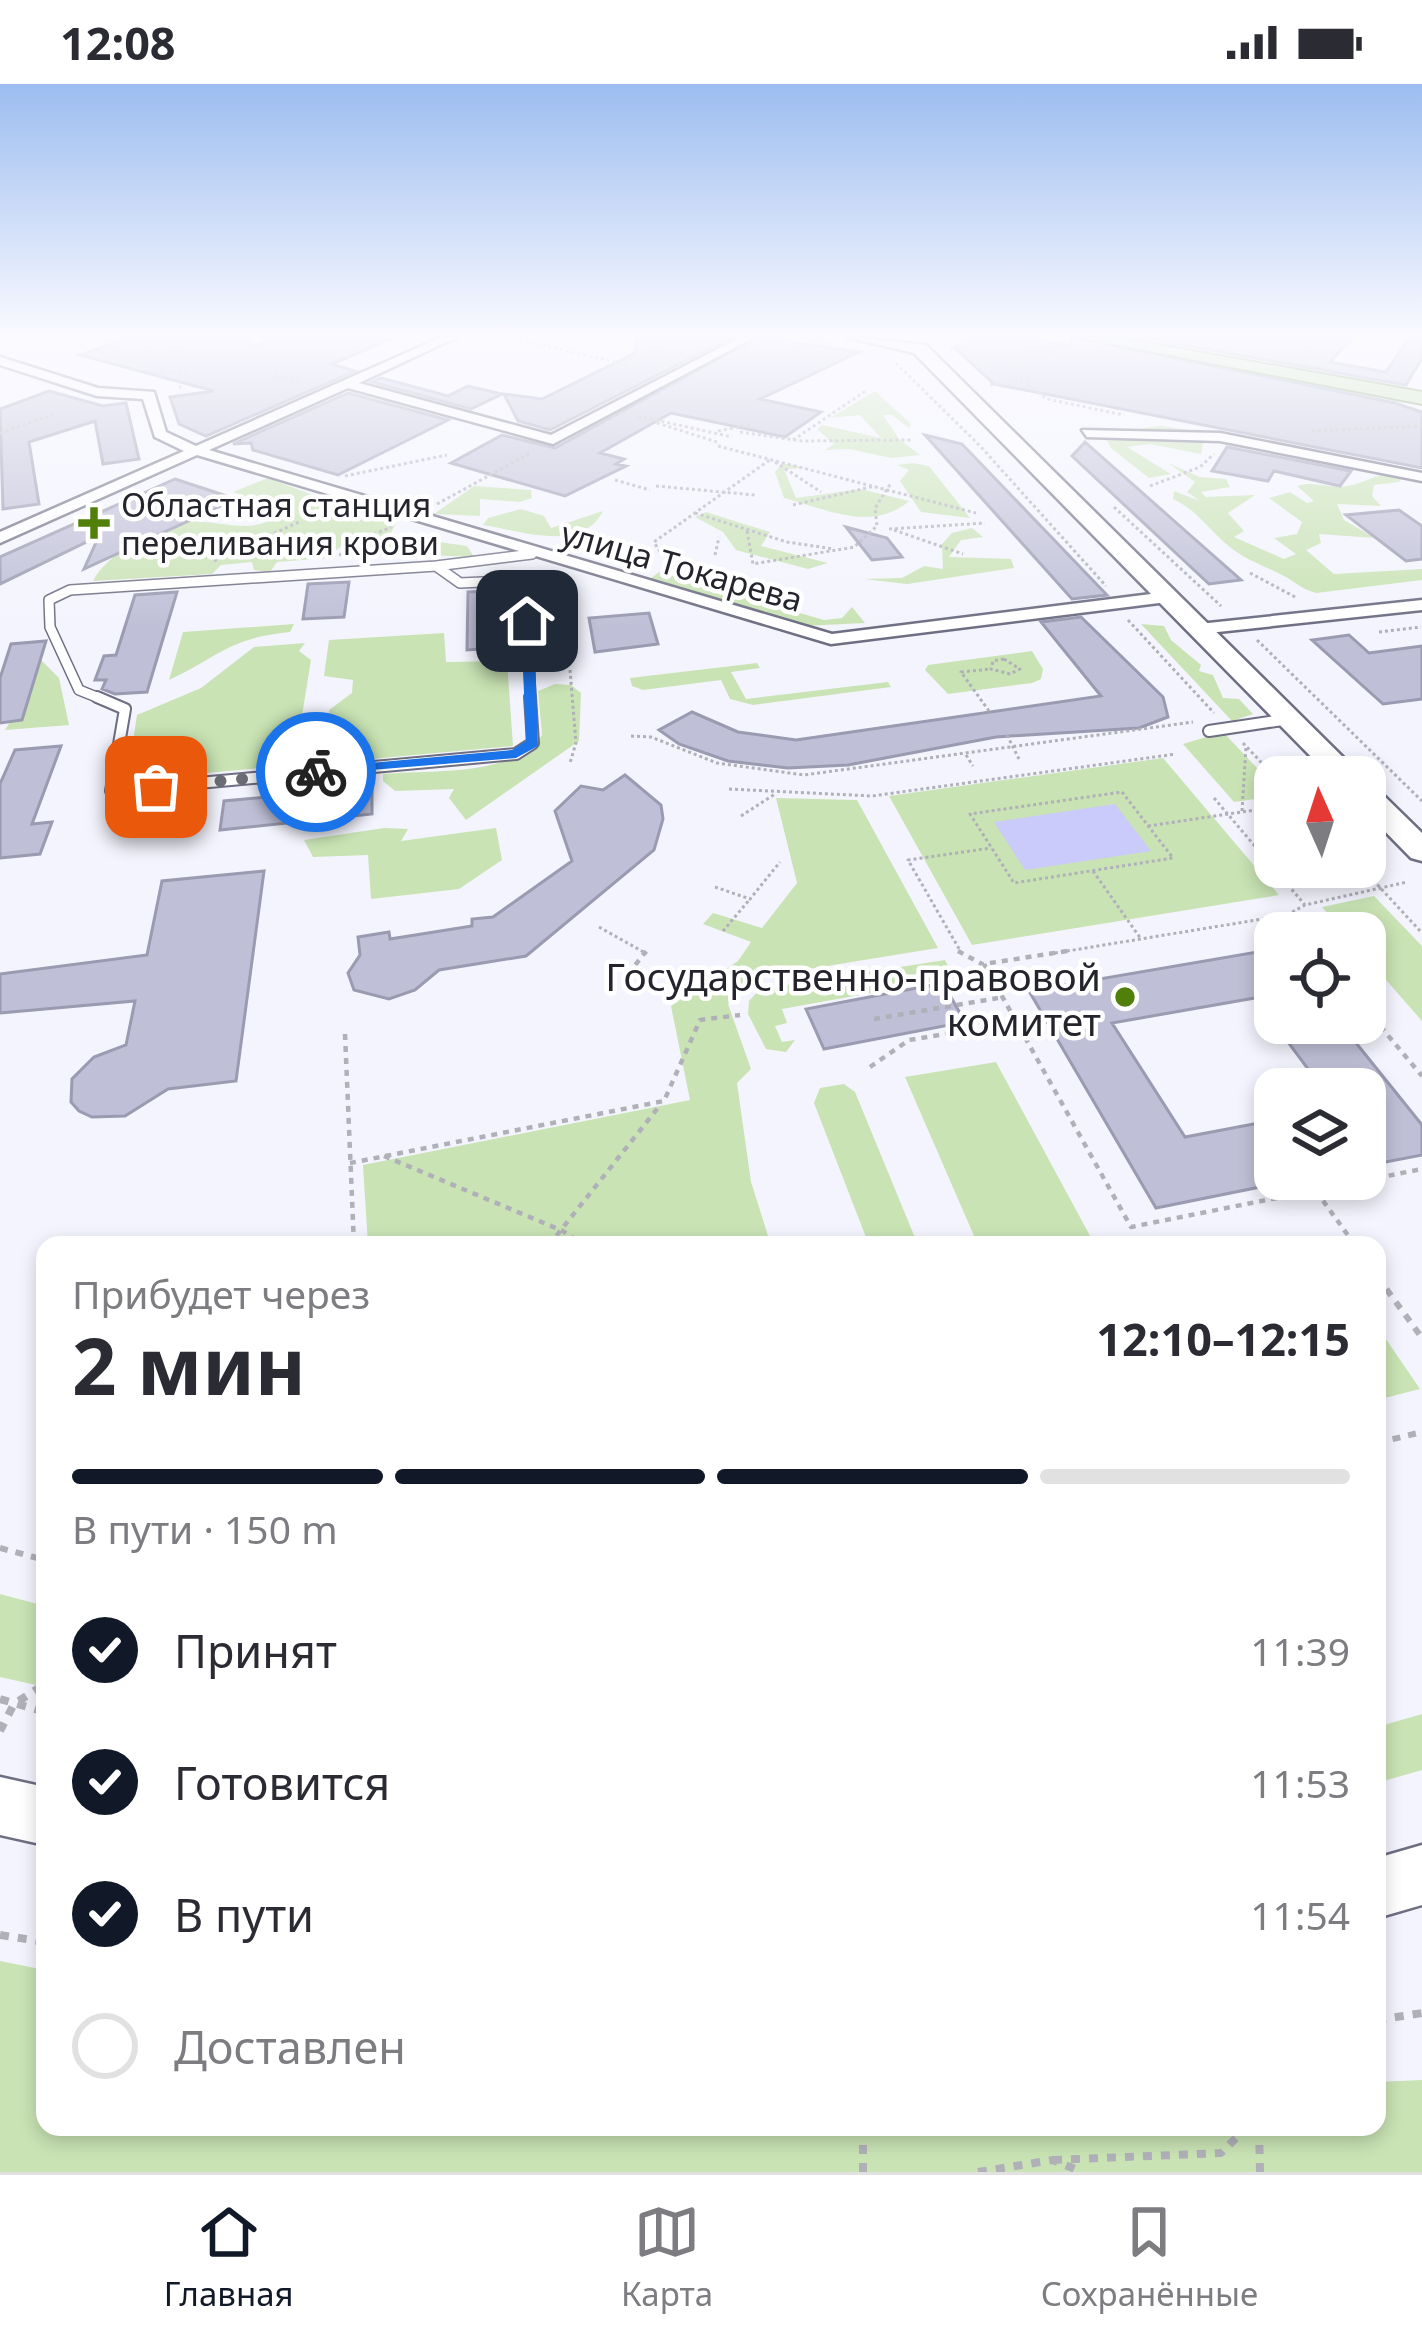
<!DOCTYPE html>
<html lang="ru">
<meta charset="utf-8">
<style>
body{margin:0;font-family:"Noto Sans",sans-serif;background:#f2f2f3;color:#2b2b33;height:100vh;display:flex;flex-direction:column;font-size:45px;white-space:nowrap}
*{box-sizing:border-box;margin:0}
p{font-size:39px;color:#7c7c81}
.icon{flex:none;width:66px;height:66px;fill:none;stroke:currentColor;stroke-width:2;stroke-linecap:round;stroke-linejoin:round}
.map{position:relative;flex:1;overflow:hidden}
.side{position:absolute;left:36px;top:1152px;width:1350px;height:900px;display:flex;flex-direction:column;background:#fff;border-radius:24px;box-shadow:0 6px 18px #0003}
.side>*{flex:none}
.needle{width:78px;rotate:357deg}
.controls{position:absolute;left:1254px;top:672px;display:grid;gap:24px}
.controls a{display:grid;place-items:center;width:132px;height:132px;border-radius:24px;background:#fff;box-shadow:0 6px 18px #0003;font-size:60px}
.pin{position:absolute;display:grid;place-items:center;width:102px;height:102px;color:#fff;margin:-51px;border-radius:24px;box-shadow:0 6px 18px #0006}
.courier{position:absolute;display:grid;place-items:center;width:120px;height:120px;margin:-60px;border:9px solid #1a73e8;border-radius:50%;background:#fff;color:#222;box-shadow:0 3px 15px #0007}
.head em{font-style:normal;font-weight:700}
.head div{display:flex;flex-direction:column-reverse}
.head{display:flex;align-items:center;justify-content:space-between;height:204px;padding:0 36px}
h1{font-size:78px;font-weight:700;line-height:90px}
.bar{display:grid;grid-template-columns:repeat(4,1fr);gap:18px 12px;align-content:center;height:144px;padding:0 36px}
.bar i{height:15px;border-radius:9px;background:#e1e1e2}
.bar .on{background:#111827}
.bar p{grid-column:span 4}
ol{padding:0 36px;list-style:none}
li{display:flex;align-items:center;gap:36px;height:132px}
li p{margin-inline-start:auto}
li .icon{padding:12px;border-radius:50%;background:#111827;color:#fff;stroke-width:4}
li:last-child{color:#7c7c81}
li i{width:66px;height:66px;border:6px solid #e1e1e2;border-radius:50%}
.status{display:flex;justify-content:space-between;align-items:center;height:84px;padding:0 60px;background:#fff;direction:ltr}
.status svg{height:33px;fill:currentColor}
.tabs{display:flex;justify-content:space-around;align-items:center;height:168px;border-top:3px solid #e1e1e2;background:#fff;font-size:33px;color:#7c7c81}
.tabs a{display:grid;justify-items:center;gap:6px}
.tabs .on{color:#111827}
.map>svg:first-child{display:block}
.green{fill:#c9e3b4}
.water{fill:#cacafb}
.building{fill:#bfbfd7;stroke:#9a9ab1;stroke-width:3}
.lines{fill:none;stroke-linecap:round;stroke-linejoin:round}
.service-far1-casing{stroke:#6e6e83;stroke-width:12}
.service-casing{stroke:#6e6e83;stroke-width:14}
.minor-casing{stroke:#6e6e83;stroke-width:5}
.secondary-casing{stroke:#6e6e83;stroke-width:5}
.primary-casing{stroke:#719254;stroke-width:4}
.path-far3{stroke:#b0b0b9;stroke-width:3;stroke-dasharray:3 3;stroke-linecap:butt}
.path-far2{stroke:#b0b0b9;stroke-width:4.5;stroke-dasharray:6 6;stroke-linecap:butt}
.path-far1{stroke:#b0b0b9;stroke-width:6;stroke-dasharray:8 8;stroke-linecap:butt}
.path{stroke:#b0b0b9;stroke-width:8;stroke-dasharray:9 9;stroke-linecap:butt}
.service-far1{stroke:#fff;stroke-width:9}
.service{stroke:#fff;stroke-width:10}
.minor{fill:#fff;fill-rule:evenodd}
.secondary{fill:#fff;fill-rule:evenodd}
.primary{fill:#c3e1a5;fill-rule:evenodd}
.route{fill:#1a73e8}
.done{stroke:#6d6d76;stroke-width:12;stroke-dasharray:0 21.6}
.poi-dot{fill:#507f0a;stroke:#fff;stroke-width:4.5}
.labels{text-anchor:middle;dominant-baseline:central;stroke-width:9;stroke-linejoin:round;paint-order:stroke}
.far-poi-label{font-size:33px;fill:#24242d;stroke:#fff;text-anchor:start}
.far-street-label{font-size:33px;fill:#24242d;stroke:#fff}
.poi-label{font-size:39px;fill:#24242d;stroke:#fff;text-anchor:end}
</style>
<div class="status"><b>12:08</b><svg viewBox="0 0 49 12"><path d="M0 12V9h3v3zM5 12V6h3v6zM10 12V3h3v9zM15 12V0h3v12zM26 1h20v11H26zM47 4h2v5h-2z"/></svg></div>
<div class="map">
<svg width="1422" height="2088" viewBox="0 0 1422 2088">
<rect width="100%" height="100%" fill="#f4f4fe"/>
<path class="green" d="M875,307L911,340L909,344L892,331H883L899,355L920,371L891,374L849,365L825,366L834,360L817,345L822,341L881,354L860,331L830,334Z
M1159,342L1205,348L1201,370L1150,360L1127,363L1171,390L1149,394L1111,364L1103,350Z
M782,379L806,384L784,385L796,414L861,405L909,417C873,448 828,426 784,414L775,388Z
M913,379L929,382L970,434L921,428L900,397L909,386L897,381Z
M1168,379L1200,393L1226,395L1230,403L1201,408L1206,413L1255,411L1228,429L1244,447L1234,453L1284,475L1296,470L1274,454L1297,450L1302,438L1269,414L1290,408L1307,419L1314,417L1297,402C1314,396 1330,405 1347,402C1372,398 1374,387 1404,390L1399,398L1374,401L1372,412L1381,422L1337,420L1344,436L1375,454L1319,450L1321,459L1306,466L1334,490L1422,485V496L1316,509C1301,505 1296,498 1282,491C1261,480 1242,475 1224,458C1204,440 1196,426 1173,415L1174,407L1200,417L1187,408L1195,398Z
M268,394L324,415L313,435L346,424L396,439L390,451L467,462L474,473L377,469L346,458L327,474L277,478L270,488L254,486L252,478L221,481L212,490L93,497C106,471 155,441 185,438C222,434 256,456 284,425L233,408Z
M474,402L531,406L532,414L520,418L480,415V432L434,430Z
M521,425L544,432L551,444L603,427C581,470 519,446 483,441L488,434Z
M706,428L770,448L761,462L828,479L808,485L736,466L723,448L695,433Z
M972,444L983,453L961,456L949,473L1011,475L1014,484L907,500L864,495L902,494L924,482L943,485L942,460L952,449Z
M659,488L824,536L842,534L852,523L865,539L803,542L650,495Z
M294,540L290,548C229,554 220,572 169,596L183,548Z
M1141,540L1164,542L1171,556L1201,581L1199,587L1213,591L1223,614L1239,615L1253,630L1232,637Z
M444,549L446,578L507,577L513,662L327,679L329,626L352,609L353,596L324,592L329,556Z
M305,559L299,567L311,576L294,681L127,696L137,631L201,604L254,563Z
M1032,567L1043,585L1041,595L1032,599L948,610L925,586L928,581Z
M41,576L59,594L69,641L5,646L10,638L22,636Z
M757,579L760,584L731,588L746,615L888,598L891,603L753,621L730,615L721,596L643,606L632,602L630,594Z
M555,600L571,601L581,609L579,657L466,736L449,714L454,705L395,707L383,697V690C429,686 514,693 542,651L538,607Z
M1223,648L1275,703V712L1234,718L1183,660Z
M1163,674L1279,811L972,861L889,712Z
M776,714L857,716L938,864L752,894L728,920L751,985L737,999L751,1098L771,1161H368L363,1081L690,1016L671,922L738,877L751,858L703,840L713,829L762,844L797,799Z
M384,744L408,745L401,757L496,744L502,776L459,805L371,815L368,771L313,773L304,756Z
M1374,812L1422,862V937L1365,872V849H1345L1322,823Z
M945,876L954,894L782,925L787,939L775,942L782,958L795,956L786,968L766,965L748,930L749,917L760,905Z
M996,978L1095,1161H978L905,993Z
M844,1000L855,1008L918,1161H869L814,1019L820,1004Z
M1377,1242L1420,1305L1377,1316Z
M0,1510L45,1522V1603L0,1593Z
M1422,1630V1686L1377,1699V1643Z
M0,1877L45,1886V2043H1377V1998L1422,1996V2088H0Z"/>
<path class="water" d="M1115,720L1151,767L1025,786L994,738Z"/>
<path class="building" d="M131,253H249L251,263L277,253H395L332,280L355,287L206,352L179,340L170,313L214,307L80,271Z
M637,253H732L550,346L518,337L504,310L542,315L635,269Z
M759,253L859,268L760,315L821,328L785,353L671,329L600,369L624,375L616,380L626,382L565,412L451,379L502,351L555,364Z
M972,253H1018L1070,262L1072,253L1395,319L1422,328V384L994,300L955,264Z
M1138,253H1353L1330,278L1386,288L1410,253H1422V274L1406,301Z
M381,294L448,312L468,302L502,310L471,325L372,298Z
M49,307L103,322L126,319L139,375L103,380L95,337L29,358L39,420L3,425L0,325Z
M348,309L448,336L338,391L253,366L251,359L233,360Z
M925,351L962,360L1107,511L1072,515Z
M1085,358L1172,435L1241,496L1209,500L1072,372Z
M1227,363L1351,387L1340,402L1274,387L1268,397L1212,387Z
M175,395L236,415L84,485L99,452L0,500V473Z
M1399,426L1422,442V475L1406,477L1346,431Z
M846,443L887,454L902,473L872,476Z
M349,498L344,533L303,535L308,500Z
M511,506L514,563L467,566L468,508Z
M177,508L147,608L115,610L102,605L106,596H95L104,572L116,571L135,511Z
M649,529L658,560L595,568L589,534Z
M1081,533L1163,613L1168,633L1139,644L996,653L848,681L788,684L728,677L679,660L659,646L692,628L738,648L796,656L1101,612L1041,538Z
M1349,551L1369,569L1422,562V615L1383,620L1312,556Z
M46,557L22,636L0,639V594L11,560Z
M61,662L32,740L52,738L40,770L0,774V700L15,666Z
M625,691L661,721L663,735L654,766L526,872L439,886L415,906L389,915L354,906L348,889L360,871L358,853L389,848L390,855L472,842V835L493,833L572,777L555,727L581,702L603,706Z
M372,703V730L220,746L224,717Z
M264,787L236,997L168,1005L125,1032L92,1033L79,1027L71,1018L72,995L94,973L126,961L135,917L0,929V890L147,871L162,797Z
M1275,865V939H1340L1422,1041V1071L1365,1082V1005H1323L1255,914L1112,939L1185,1053L1275,1036V1100L1156,1124L1029,907Z
M943,899L965,938L824,965L806,925Z"/>
<g class="lines">
<defs>
<path id="service-far1" d="M436,482L460,499L524,496L531,616
M436,482L532,470
M104,616L79,606L50,543L49,516L70,506L436,482"/>
<path id="service" d="M97,613L125,625L111,707L516,670L533,659L530,613
M1209,647L1289,635"/>
<path id="minor" d="M442,253H457L359,299L551,351L741,253H755L553,360L348,304L209,366L832,550L1167,508L1175,513L1167,518L831,560L197,371L0,459V448L184,367L155,353L143,315L97,312L0,281V273L98,304L154,308L166,348L196,362Z
M1082,346L1220,349L1422,389V397L1220,357L1087,353Z
M1422,516V526L1199,550L1190,545L1199,540Z"/>
<path id="secondary" d="M847,253L926,261L1363,693H1331L914,269Z
M1365,701L1376,704L1422,749V777L1411,774L1365,727Z
M0,1693L45,1703V1761L0,1751Z
M1422,1761V1821L1377,1834V1774Z"/>
<path id="primary" d="M1076,253H1114L1422,308V320Z"/>
</defs>
<use href="#service-far1" class="service-far1-casing"/>
<use href="#service" class="service-casing"/>
<use href="#minor" class="minor-casing"/>
<use href="#secondary" class="secondary-casing"/>
<use href="#primary" class="primary-casing"/>
<path class="path-far3" d="M502,253H528
M613,253H628
M799,253L834,260
M1026,253L1062,260
M97,255L152,260L173,253
M163,256L178,261
M519,256L628,281
M1305,265L1314,255
M950,266L967,253
M655,267L657,253
M96,268L132,278
M1020,270L1027,264L1060,270
M896,279L981,363L1106,502
M276,286L274,293L303,299
M161,293V287L189,289
M990,301L1031,298
M1028,301L1047,315L1124,331
M179,302L184,306
M638,332L732,353
M657,339L720,359
M718,347L750,341
M1312,347L1422,342
M740,348L802,357L911,356
M0,349L56,330
M793,356L867,306
M718,362L976,429
M775,378L821,408
M345,392L447,371
M615,396L650,406
M656,402L755,411
M1150,402L1200,383L1214,370
M437,420L532,368
M793,421L875,402
M1114,423L1221,522
M695,429L787,458L834,465
M889,445L985,439
M894,446L963,470
M747,447L753,480L854,463L877,442L875,424L891,399
M660,468L654,458L771,375
M715,471L719,453
M340,472L343,464L391,443
M233,474L305,469
M214,477L301,437
M1250,489L1297,514
M1128,536L1214,629
M1379,548L1421,543
M1257,556L1422,717
M1004,575L1020,585L1010,590L991,585L993,577Z
M570,586L576,659L570,679
M989,627L961,588L991,585
M1007,651L1019,675
M631,652L651,653L717,679L804,691L1193,638
M1243,659L1275,693
M966,671L973,682
M729,705L872,712L1176,670
M1122,708L1173,774L1014,799L970,730Z
M1214,714L1305,821
M1242,727L1246,663
M741,732L775,710
M1148,742L1275,723
M1361,783L1422,849
M1093,787L1141,855
M715,803L750,815L780,778
M1287,831L1305,821L1407,798
M599,843L647,870
M723,847L750,815
M962,870L908,776L991,764
M1049,870L1287,831L1302,849"/>
<path class="path-far2" d="M958,867L982,880
M1067,867L984,880L1131,1143L1422,1085
M637,891L633,884L646,867
M1365,924L1422,992
M874,935L998,914
M345,950L354,1161
M870,983L909,956L1016,938
M384,1072L563,1147L583,1161
M350,1079L664,1017L700,936L740,931
M1316,1107L1355,1161
M549,1161L661,1020"/>
<path class="path-far1" d="M1377,1192L1422,1254
M1377,1359L1422,1348
M0,1464L45,1476"/>
<path class="path" d="M0,1615L45,1628
M0,1647L14,1620L45,1600
M0,1851L45,1858
M1377,1936L1422,1929
M863,2043V2088
M1259,2043L1260,2088
M1053,2076L1221,2069L1247,2043
M978,2088L1053,2076L1082,2088"/>
<use href="#service-far1" class="service-far1"/>
<use href="#service" class="service"/>
<use href="#minor" class="minor"/>
<use href="#secondary" class="secondary"/>
<use href="#primary" class="primary"/>
</g>
<linearGradient id="sky" x2="0" y2="1"><stop stop-color="#9cbdf0"/><stop offset="0.46" stop-color="#fafaff"/><stop offset="1" stop-color="#fafaff" stop-opacity="0"/></linearGradient>
<rect width="1422" height="545" fill="url(#sky)"/>
<path class="route" d="M527,534L534,537L538,662L516,674L311,691L316,684L512,666L526,657L521,537Z"/>
<g class="lines">
<path class="done" d="M156,703L316,688"/>
</g>
<g class="poi-dot">
<path d="M88 421h12v12h12v12h-12v12h-12v-12h-12v-12h12z"/>
<circle cx="1125" cy="913" r="12"/>
</g>
<g class="labels">
<g class="far-poi-label">
<text x="121" y="420">Областная станция<tspan x="121" dy="38">переливания крови</tspan></text>
</g>
<g class="far-street-label">
<text transform="translate(682 482) rotate(16)">улица Токарева</text>
</g>
<g class="poi-label">
<text x="1101" y="891">Государственно-правовой<tspan x="1101" dy="45">комитет</tspan></text>
</g>
</g>
</svg>
<div class="controls">
<a><svg class="needle" viewBox="-14 -14 28 28"><path d="M0-13l5 13h-10z" fill="#e53935"/><path d="M0 13l5-13h-10z" fill="#7c7c81"/></svg></a>
<a><svg class="icon" aria-label="locate" viewBox="0 0 24 24"><circle cx="12" cy="12" r="6"/><path d="M12 2v4M12 18v4M2 12h4M18 12h4"/></svg></a>
<a><svg class="icon" aria-label="layers" viewBox="0 0 24 24"><path d="M12 4l9 5-9 5-9-5zM3 14l9 5 9-5"/></svg></a>
</div>
<div class="pin" style="left:156px;top:703px;background:#ea580c"><svg class="icon" aria-label="bag" viewBox="0 0 24 24"><path d="M5 8h14l-1 12H6zM9 8a3 3 0 0 1 6 0"/></svg></div>
<div class="pin" style="left:527px;top:537px;background:#1f2937"><svg class="icon" aria-label="home" viewBox="0 0 24 24"><path d="M3 11l9-7 9 7M6 9v11h12V9"/></svg></div>
<div class="courier" style="left:316px;top:688px"><svg class="icon" aria-label="bike" viewBox="0 0 24 24"><circle cx="6" cy="16" r="4"/><circle cx="18" cy="16" r="4"/><path d="M6 16l4-8h5l3 8M10 8l3 8H6M13 5h3"/></svg></div>
<section class="side">
<div class="head"><div><h1>2 мин</h1><p>Прибудет через</p></div><em>12:10–12:15</em></div>
<div class="bar"><i class="on"></i><i class="on"></i><i class="on"></i><i></i><p>В пути · 150 m</p></div>
<ol>
<li><svg class="icon" aria-label="check" viewBox="0 0 24 24"><path d="M5 12l5 5 9-10"/></svg>Принят<p>11:39</p></li>
<li><svg class="icon" aria-label="check" viewBox="0 0 24 24"><path d="M5 12l5 5 9-10"/></svg>Готовится<p>11:53</p></li>
<li><svg class="icon" aria-label="check" viewBox="0 0 24 24"><path d="M5 12l5 5 9-10"/></svg>В пути<p>11:54</p></li>
<li><i></i>Доставлен</li>
</ol>
</section>
</div>
<nav class="tabs">
<a class="on"><svg class="icon" aria-label="home" viewBox="0 0 24 24"><path d="M3 11l9-7 9 7M6 9v11h12V9"/></svg>Главная</a>
<a><svg class="icon" aria-label="map" viewBox="0 0 24 24"><path d="M3 6l6-2 6 2 6-2v14l-6 2-6-2-6 2zM9 4v14M15 6v14"/></svg>Карта</a>
<a><svg class="icon" aria-label="saved" viewBox="0 0 24 24"><path d="M7 4h10v16l-5-4-5 4z"/></svg>Сохранённые</a>
</nav>
